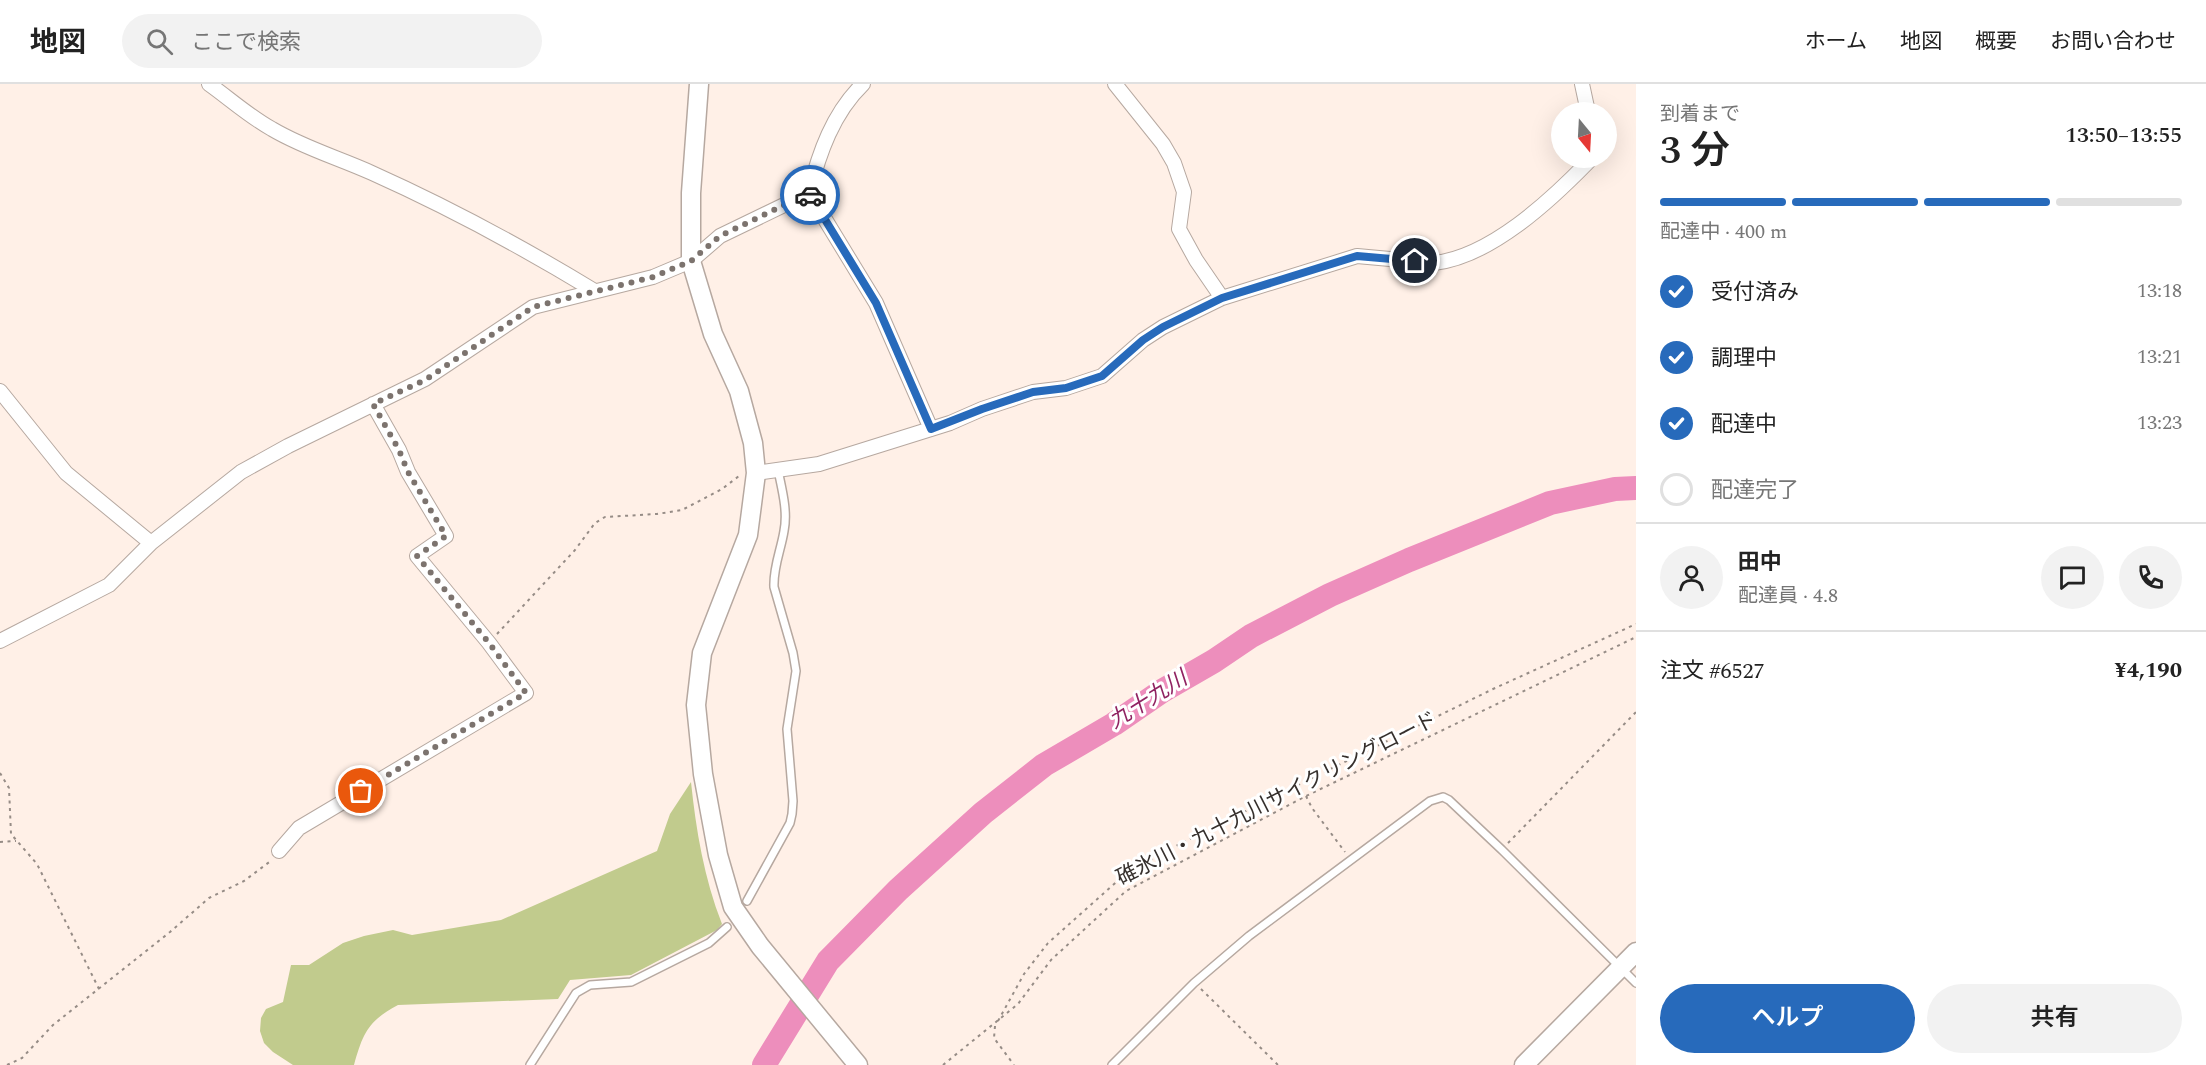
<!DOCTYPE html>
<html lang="ja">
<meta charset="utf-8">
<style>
body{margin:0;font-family:Spectral,"Noto Sans JP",serif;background:#f2f2f2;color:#222;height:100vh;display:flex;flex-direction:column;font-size:22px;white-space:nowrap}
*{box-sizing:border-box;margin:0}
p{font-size:20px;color:#767676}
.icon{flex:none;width:33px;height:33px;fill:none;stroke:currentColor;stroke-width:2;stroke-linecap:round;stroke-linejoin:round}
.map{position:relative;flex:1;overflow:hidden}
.drawer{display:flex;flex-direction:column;background:#fff;width:570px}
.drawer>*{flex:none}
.needle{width:39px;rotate:162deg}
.fabs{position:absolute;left:1551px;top:18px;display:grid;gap:12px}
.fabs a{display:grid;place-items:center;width:66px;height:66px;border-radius:50%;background:#fff;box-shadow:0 6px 24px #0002;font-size:30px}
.pin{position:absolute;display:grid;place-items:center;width:51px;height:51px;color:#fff;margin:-26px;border:3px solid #fff;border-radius:50%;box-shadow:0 2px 6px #0007}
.courier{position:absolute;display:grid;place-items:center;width:60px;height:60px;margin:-30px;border:4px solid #276abb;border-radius:50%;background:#fff;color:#222;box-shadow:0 2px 8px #0007}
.overview em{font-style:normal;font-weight:600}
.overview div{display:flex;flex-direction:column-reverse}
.overview{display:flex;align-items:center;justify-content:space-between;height:102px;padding:0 24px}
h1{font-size:39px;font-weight:600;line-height:45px}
.bar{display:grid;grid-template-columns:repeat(4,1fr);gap:9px 6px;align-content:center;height:72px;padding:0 24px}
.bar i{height:8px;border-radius:4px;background:#e0e0e0}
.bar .current{background:#276abb}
.bar p{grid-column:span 4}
.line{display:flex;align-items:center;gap:15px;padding:0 24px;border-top:2px solid #e0e0e0}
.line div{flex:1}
.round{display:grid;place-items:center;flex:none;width:63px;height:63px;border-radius:32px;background:#f2f2f2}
ol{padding:0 24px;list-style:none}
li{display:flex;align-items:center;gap:18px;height:66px}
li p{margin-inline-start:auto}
li .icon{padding:6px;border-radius:50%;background:#276abb;color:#fff;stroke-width:4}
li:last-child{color:#767676}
li i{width:33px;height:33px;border:3px solid #e0e0e0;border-radius:50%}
.cta{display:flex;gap:12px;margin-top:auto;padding:12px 24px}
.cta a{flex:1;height:69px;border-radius:36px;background:#276abb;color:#fff;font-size:24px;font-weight:600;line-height:69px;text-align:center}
.cta a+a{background:#f2f2f2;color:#222}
header{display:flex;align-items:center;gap:36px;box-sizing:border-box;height:84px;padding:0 30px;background:#fff;border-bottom:2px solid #e0e0e0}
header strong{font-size:28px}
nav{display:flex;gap:33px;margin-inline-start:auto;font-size:21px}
.search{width:420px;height:54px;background:#f2f2f2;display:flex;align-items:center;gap:15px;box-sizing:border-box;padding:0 21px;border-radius:33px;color:#767676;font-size:22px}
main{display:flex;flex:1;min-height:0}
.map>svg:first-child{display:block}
.green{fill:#c1cb8d}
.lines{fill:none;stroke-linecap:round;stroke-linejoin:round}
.river{stroke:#ed8ebc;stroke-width:24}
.lane-casing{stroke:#b6a8a0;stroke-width:10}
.street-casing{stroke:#b6a8a0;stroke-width:16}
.secondary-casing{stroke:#b6a8a0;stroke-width:21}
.path{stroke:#968c86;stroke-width:2;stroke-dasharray:3 4.5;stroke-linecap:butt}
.lane{stroke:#fff;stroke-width:7}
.street{stroke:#fff;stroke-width:14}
.secondary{stroke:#fff;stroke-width:18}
.done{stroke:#7c736e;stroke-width:6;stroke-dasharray:0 10.8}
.route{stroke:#276abb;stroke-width:8}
.labels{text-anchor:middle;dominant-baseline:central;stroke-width:6;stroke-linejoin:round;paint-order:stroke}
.street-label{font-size:21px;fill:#36302d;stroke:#fff}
.water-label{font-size:22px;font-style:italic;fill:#902362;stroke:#fff}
</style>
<header>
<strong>地図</strong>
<div class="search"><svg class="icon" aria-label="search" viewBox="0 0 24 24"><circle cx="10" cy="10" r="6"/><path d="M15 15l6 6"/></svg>ここで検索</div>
<nav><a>ホーム</a><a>地図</a><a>概要</a><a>お問い合わせ</a></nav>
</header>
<main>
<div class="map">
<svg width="1636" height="981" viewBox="0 0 1636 981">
<rect width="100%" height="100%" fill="#fff0e7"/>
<path class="green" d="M691,698C696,746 704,794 722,840L717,846L631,891L570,896L558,915L398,921C368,937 363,949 354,981H293L273,968L264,959L260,947L261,934L266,925L283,918L291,881H309L343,859L364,852L393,846L412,851L501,836L657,767L670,730Z"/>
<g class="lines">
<path class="river" d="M764,981L828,877L898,806L983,729L1044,681L1114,640L1162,607L1214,577L1251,552L1330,511L1409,476L1550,419L1615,405L1636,404"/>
<defs>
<path id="lane" d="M747,817L790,739L792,730L793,717L787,645L796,587L793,569L774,503C773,483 781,466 784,447C788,427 782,406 778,386
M530,981L576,909L590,901L631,898L709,859L727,843
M1112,981L1194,899L1249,852L1430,717L1443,713L1449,716L1502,766L1636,899"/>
<path id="street" d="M209,0C230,15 250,33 272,45C304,64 339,74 372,89C448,123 522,163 593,206
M863,0C833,29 819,69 809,109L876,219L931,345
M1115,0L1163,60L1174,79L1184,108L1179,145L1196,176L1222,214
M1582,0L1588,28
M0,307L66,389L151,459
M756,389L819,380L950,339L982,325L1033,308L1066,304L1102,292L1143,256L1163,243L1222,214L1357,172L1434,179C1490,173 1550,117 1588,78L1589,74
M0,557L109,501L151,459L241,388L288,362L425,295L533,223L653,193L691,177L720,152L809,109
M279,767L299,744L526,609L489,559L417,472L446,452L408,388L399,366L373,320"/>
<path id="secondary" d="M699,0L691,109V177L713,250L739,307L753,359L756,389L748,451L702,569L696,621L703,690L718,771L733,823L760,862L858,981
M1524,981L1636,868"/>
</defs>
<use href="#lane" class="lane-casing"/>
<use href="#street" class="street-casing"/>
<use href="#secondary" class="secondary-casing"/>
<path class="path" d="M497,550L575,466L595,439L605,433L657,430L682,426L722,405L739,392
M0,689L9,704L11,750L37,780L99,905
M1306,712L1312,724L1345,768
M0,758L16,757
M1508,759L1636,628
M1201,905L1278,981
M998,937L1024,890L1048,859L1122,793L1160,770L1304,698L1493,605L1636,540
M995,942L994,954L1014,981
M7,981L22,974L53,941L170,848L209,814L244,797L272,776
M943,981L1018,920L1051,876L1126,807L1306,712L1636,553"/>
<use href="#lane" class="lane"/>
<use href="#street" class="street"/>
<use href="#secondary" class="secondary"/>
</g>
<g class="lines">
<path class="done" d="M361,707L526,609L489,559L417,472L446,452L408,388L399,366L373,320L425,296L533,223L653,193L691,177L720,152L809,109L810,111"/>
<path class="route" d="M810,111L876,219L931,345L982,325L1033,308L1066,304L1102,292L1143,256L1163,243L1222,214L1357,172L1415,177"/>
</g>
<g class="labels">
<g class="street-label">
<text transform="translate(1277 715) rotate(-27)">碓氷川・九十九川サイクリングロード</text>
</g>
<g class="water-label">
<text transform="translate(1148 616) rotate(-32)">九十九川</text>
</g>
</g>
</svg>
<div class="fabs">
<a><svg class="needle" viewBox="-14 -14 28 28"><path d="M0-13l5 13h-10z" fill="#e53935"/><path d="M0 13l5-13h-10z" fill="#767676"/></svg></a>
</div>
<div class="pin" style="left:361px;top:707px;background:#ea580c"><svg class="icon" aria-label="bag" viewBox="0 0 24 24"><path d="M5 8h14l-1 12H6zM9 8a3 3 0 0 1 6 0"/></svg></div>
<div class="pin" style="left:1415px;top:177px;background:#1f2937"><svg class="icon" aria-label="home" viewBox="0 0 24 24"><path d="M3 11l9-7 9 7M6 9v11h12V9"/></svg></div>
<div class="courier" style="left:810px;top:111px"><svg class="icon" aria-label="car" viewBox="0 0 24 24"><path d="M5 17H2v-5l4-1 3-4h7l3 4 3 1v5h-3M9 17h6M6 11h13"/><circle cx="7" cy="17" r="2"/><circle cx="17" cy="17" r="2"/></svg></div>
</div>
<section class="drawer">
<div class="overview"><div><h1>3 分</h1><p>到着まで</p></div><em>13:50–13:55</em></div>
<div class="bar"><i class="current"></i><i class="current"></i><i class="current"></i><i></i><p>配達中 · 400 m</p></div>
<ol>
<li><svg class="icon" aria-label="check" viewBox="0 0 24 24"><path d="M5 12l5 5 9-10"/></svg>受付済み<p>13:18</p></li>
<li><svg class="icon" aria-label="check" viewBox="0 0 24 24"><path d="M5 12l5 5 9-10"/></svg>調理中<p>13:21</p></li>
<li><svg class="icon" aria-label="check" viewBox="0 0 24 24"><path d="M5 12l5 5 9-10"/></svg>配達中<p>13:23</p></li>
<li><i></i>配達完了</li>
</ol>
<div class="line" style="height:108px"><a class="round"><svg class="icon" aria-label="person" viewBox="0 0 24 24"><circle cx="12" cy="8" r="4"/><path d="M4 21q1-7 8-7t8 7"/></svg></a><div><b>田中</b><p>配達員 · 4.8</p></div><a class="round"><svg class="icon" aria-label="chat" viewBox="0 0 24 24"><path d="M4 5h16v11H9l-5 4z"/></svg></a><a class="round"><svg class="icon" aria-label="phone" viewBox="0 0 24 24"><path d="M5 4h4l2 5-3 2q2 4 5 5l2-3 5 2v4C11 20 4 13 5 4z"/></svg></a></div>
<div class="line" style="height:78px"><div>注文 #6527</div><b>¥4,190</b></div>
<div class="cta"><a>ヘルプ</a><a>共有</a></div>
</section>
</main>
